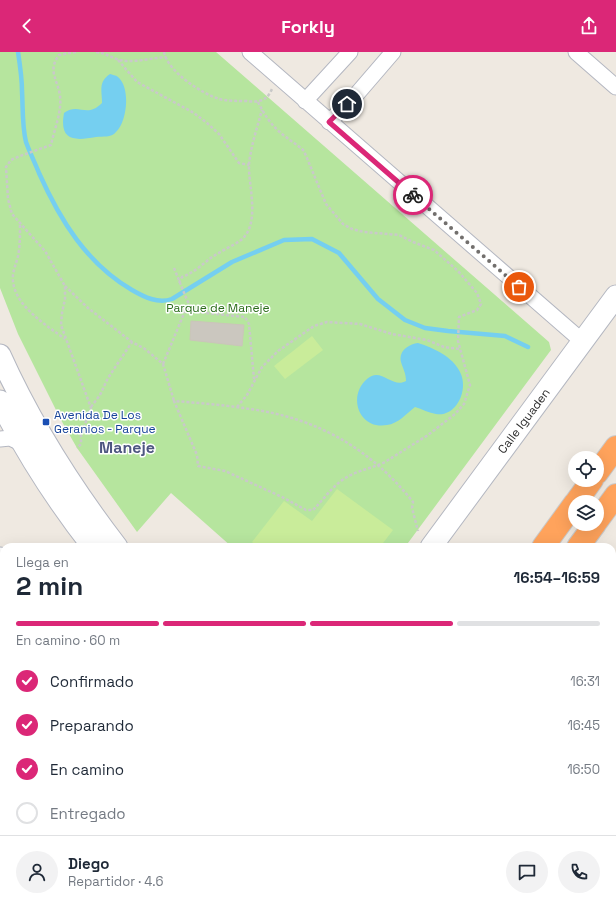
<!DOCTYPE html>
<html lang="es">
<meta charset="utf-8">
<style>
body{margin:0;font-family:"Space Grotesk",sans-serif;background:#f2f2f3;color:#1f2937;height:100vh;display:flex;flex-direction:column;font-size:15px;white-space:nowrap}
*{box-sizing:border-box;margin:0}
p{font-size:13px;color:#747a83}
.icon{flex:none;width:22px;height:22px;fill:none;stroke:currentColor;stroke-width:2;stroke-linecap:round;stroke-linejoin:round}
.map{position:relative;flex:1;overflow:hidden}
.drawer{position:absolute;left:0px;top:491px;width:616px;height:372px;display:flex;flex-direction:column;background:#fff;border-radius:12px 12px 0 0;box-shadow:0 4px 16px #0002}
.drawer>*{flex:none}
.controls{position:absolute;left:568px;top:399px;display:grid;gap:8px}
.controls a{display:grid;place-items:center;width:36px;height:36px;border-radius:50%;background:#fff;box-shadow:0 4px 16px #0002;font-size:20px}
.pin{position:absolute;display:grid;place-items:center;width:34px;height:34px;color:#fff;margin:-17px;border:2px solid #fff;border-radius:50%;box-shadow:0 1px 4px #0007}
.courier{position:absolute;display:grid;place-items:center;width:40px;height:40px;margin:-20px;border:3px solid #db2777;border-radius:50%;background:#fff;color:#222;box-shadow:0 1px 5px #0007}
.summary em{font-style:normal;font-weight:700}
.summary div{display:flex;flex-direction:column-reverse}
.summary{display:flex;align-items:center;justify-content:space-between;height:68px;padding:0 16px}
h1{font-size:26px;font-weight:700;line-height:30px}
.bar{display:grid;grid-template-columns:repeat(4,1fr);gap:6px 4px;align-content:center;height:48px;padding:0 16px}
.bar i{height:5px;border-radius:3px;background:#e0e1e3}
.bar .active{background:#db2777}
.bar p{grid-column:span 4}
.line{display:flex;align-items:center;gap:10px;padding:0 16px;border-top:1px solid #e0e1e3}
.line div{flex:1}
.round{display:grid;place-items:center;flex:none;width:42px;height:42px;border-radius:21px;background:#f2f2f3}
ol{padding:0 16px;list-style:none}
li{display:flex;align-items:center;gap:12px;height:44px}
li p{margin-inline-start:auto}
li .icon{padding:4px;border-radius:50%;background:#db2777;color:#fff;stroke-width:4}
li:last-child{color:#747a83}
li i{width:22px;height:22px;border:2px solid #e0e1e3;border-radius:50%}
header{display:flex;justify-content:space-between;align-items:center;height:52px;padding:0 16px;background:#db2777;color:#fff;font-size:18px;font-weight:700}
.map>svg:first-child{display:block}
.green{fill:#b6e59e}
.pitch{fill:#c9ec9a}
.water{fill:#75cff0}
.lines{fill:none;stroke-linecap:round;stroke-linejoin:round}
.stream{stroke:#75cff0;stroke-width:4.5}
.building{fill:#cbc7bf;stroke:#cbc5ba}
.street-casing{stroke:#b4b7c1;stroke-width:17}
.secondary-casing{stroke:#b4b7c1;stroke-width:23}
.highway-casing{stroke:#c9c9c9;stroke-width:24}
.path{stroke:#c9c9c9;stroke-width:2.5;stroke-dasharray:3 2;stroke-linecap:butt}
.street{stroke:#fff;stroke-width:15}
.secondary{stroke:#fff;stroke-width:21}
.highway{stroke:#ffa35c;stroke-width:22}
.done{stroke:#726f6d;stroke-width:4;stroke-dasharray:0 7.2}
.route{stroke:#db2777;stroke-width:5}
.transit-dot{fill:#1a4fb4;stroke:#fff;stroke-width:1.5}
.labels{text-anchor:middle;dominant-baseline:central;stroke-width:3;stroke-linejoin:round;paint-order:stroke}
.park-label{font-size:12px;fill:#2c6e1b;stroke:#fff}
.transit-label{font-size:12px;fill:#164399;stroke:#fff;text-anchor:start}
.street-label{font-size:12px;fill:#2e2e2e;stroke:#fff}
.district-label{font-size:16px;font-weight:bold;fill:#4d5680;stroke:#fff}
</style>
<header><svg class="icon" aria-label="back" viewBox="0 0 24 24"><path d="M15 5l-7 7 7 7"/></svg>Forkly<svg class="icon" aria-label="share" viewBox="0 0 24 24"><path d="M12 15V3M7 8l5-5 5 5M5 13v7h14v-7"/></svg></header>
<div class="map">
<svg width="616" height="863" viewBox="0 0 616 863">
<rect width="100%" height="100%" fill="#efe9e1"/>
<path class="green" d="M0,0H216L549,290L551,298L405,495H232L171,441L137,480L77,396L61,368L18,282L0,236Z"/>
<path class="pitch" d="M312,284L323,298L285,327L274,314Z
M337,437L393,478L380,495H258L252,490L284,449L312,469Z"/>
<path class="water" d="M110,22C112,23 116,23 118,25C131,36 127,70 116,80C111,86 103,84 96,85C74,89 59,89 64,61C79,50 86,67 102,51C102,39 98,30 110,22Z
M418,291C434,296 453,305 460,320C469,337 457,365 436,362C429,361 422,357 415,355C407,361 398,372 387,373C359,378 347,344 367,327C381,314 392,337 406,329C406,321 403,317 401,310C398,299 409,292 418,291Z"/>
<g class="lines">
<path class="stream" d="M18,0C20,13 22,26 22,39C23,56 22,74 26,90C30,101 35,111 39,121C60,168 87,212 132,238C144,245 158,252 172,247L232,210L284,188L312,187L339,201L378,247L405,268L425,276L448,279L505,284L528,295"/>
</g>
<path class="building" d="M191,269L244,273L242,294L190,288Z
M0,593L4,612V645L0,646Z
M4,653V691L0,692V654Z
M4,699V859H14L0,862V700Z
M41,859H62L63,863H23Z"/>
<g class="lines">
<defs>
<path id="street" d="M250,0L582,289
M576,0L616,35
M305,49L350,0
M329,70L356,43L393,0
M0,387L10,386L23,392
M0,503L4,522
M78,859L79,863"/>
<path id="secondary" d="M0,303C31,372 71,435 117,495
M0,349C26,401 57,449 93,495
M431,495L616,244
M202,863L204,859"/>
<path id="highway" d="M597,421L616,395
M576,450L592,428
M597,469L616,443
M543,495L575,451
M578,495L595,472
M270,863L273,859
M305,863L308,859"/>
</defs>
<use href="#street" class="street-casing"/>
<use href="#secondary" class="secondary-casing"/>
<use href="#highway" class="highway-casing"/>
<path class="path" d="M76,0L59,3C47,19 58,28 60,44C62,60 54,78 51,93L20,104L11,108L6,115L8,147L12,162L45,199L65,234V247L62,261L61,273L91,356L81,383V392L77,396
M96,0C106,1 111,6 120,8C135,11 151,6 166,5
M164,0C168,20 201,41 219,47C228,49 237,49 247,49C254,50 261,50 267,45C269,43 271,39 272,37
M118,8L137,30L194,61L207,71L219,82L239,111L249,113
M258,50C265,64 273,76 286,85C292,90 298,93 304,99L326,152L343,172L352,177L364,180L399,183L413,190L434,198L458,219L477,241L481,252L477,258L459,265L458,289L470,333L464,352L455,362L428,383L385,410C373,416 359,418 347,425C334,432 324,447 313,458H306L282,445L225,419L198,414L197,403L174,349C199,351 225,353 250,357C317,366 371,397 413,450L412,456L418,479
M20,173C20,184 20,194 18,204C16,213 12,220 13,229C15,254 46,273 65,287
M174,216L187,248L190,254L196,260L245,265L249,272L254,327
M179,231L182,225C196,220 205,209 217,202C225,197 234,193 241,188C261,172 248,133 249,112C251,94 257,76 262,58
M65,234L88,256L132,290
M163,312L185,259L190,254
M91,355L100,343L108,326L132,290L145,297L163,312L174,349
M237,355L247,343L262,315L278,299L314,274L327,270L360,272L392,282L427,288L444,295L459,297"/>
<use href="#street" class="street"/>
<use href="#secondary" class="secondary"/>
<use href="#highway" class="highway"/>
</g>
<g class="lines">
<path class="done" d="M413,143L519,235"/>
<path class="route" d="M347,52L329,70L413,143"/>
</g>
<rect class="transit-dot" x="42" y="366" width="8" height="8" rx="2"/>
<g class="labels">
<g class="park-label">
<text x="218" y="256">Parque de Maneje</text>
</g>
<g class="transit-label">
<text x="54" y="363">Avenida De Los<tspan x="54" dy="14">Geranios - Parque</tspan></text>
</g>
<g class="street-label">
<text transform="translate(524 369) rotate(-53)">Calle Iguaden</text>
</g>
<g class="district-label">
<text x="127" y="395">Maneje</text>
</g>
</g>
</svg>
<div class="controls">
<a><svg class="icon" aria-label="locate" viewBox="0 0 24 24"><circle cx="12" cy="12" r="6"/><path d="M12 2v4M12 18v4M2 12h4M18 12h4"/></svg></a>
<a><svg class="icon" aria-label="layers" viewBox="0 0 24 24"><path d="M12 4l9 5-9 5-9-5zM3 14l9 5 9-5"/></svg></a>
</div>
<div class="pin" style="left:519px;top:235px;background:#ea580c"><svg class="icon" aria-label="bag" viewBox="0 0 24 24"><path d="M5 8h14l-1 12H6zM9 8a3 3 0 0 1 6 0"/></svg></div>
<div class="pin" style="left:347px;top:52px;background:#1f2937"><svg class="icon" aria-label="home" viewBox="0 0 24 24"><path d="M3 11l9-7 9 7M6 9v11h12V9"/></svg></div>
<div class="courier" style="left:413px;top:143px"><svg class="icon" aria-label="bike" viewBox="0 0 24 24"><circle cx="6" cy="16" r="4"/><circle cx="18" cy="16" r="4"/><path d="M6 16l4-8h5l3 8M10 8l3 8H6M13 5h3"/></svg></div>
<section class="drawer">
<div class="summary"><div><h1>2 min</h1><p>Llega en</p></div><em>16:54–16:59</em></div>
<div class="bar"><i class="active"></i><i class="active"></i><i class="active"></i><i></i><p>En camino · 60 m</p></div>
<ol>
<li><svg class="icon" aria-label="check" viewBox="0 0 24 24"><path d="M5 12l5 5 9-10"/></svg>Confirmado<p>16:31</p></li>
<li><svg class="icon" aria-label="check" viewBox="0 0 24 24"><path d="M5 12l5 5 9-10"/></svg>Preparando<p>16:45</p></li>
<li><svg class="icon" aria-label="check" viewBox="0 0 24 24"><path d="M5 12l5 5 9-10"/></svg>En camino<p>16:50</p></li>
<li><i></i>Entregado</li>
</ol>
<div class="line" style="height:72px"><a class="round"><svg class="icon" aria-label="person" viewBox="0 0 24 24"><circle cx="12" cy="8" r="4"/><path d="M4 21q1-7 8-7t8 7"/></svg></a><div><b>Diego</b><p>Repartidor · 4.6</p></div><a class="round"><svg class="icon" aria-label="chat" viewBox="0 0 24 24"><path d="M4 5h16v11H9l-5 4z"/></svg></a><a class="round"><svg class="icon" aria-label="phone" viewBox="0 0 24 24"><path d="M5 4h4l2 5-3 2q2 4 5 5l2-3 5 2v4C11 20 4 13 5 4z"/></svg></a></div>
</section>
</div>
